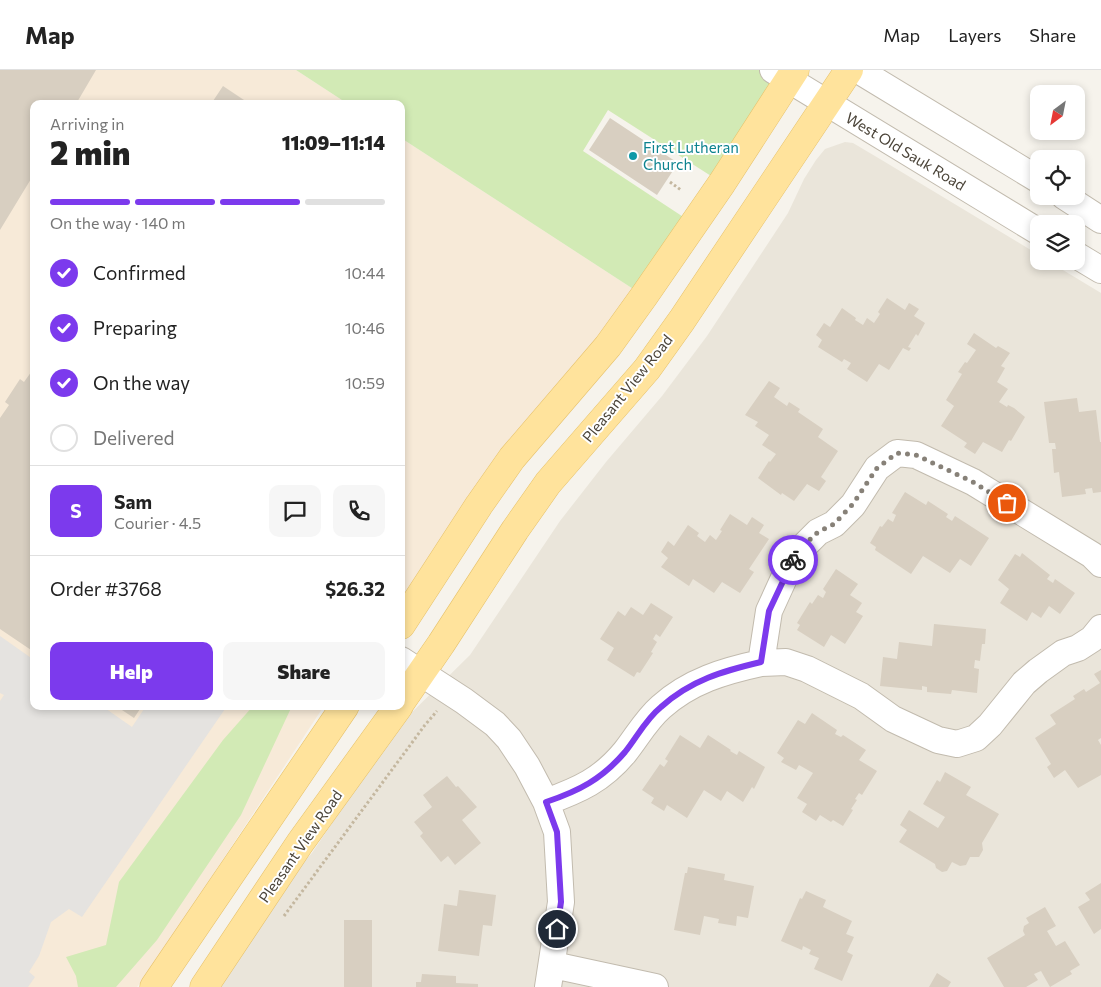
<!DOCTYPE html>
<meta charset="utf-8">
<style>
body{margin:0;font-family:Commissioner,sans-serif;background:#f6f6f6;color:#222;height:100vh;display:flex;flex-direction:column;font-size:19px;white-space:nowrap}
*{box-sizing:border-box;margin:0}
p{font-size:16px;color:#767676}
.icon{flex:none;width:28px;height:28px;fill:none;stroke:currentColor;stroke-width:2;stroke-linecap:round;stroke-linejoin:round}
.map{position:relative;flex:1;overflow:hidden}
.side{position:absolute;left:30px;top:30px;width:375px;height:610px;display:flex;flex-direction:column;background:#fff;border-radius:10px;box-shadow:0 2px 8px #0003}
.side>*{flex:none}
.needle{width:32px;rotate:212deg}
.controls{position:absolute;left:1030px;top:15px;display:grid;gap:10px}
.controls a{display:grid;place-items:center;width:55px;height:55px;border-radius:10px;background:#fff;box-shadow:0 2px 8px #0003;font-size:25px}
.pin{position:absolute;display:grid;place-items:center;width:42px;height:42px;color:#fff;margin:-21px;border:2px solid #fff;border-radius:50%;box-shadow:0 1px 5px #0007}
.courier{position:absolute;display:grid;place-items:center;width:50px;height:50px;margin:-25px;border:4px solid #7c3aed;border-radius:50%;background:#fff;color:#222;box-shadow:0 1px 6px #0007}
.overview em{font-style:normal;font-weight:800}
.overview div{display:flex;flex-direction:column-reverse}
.overview{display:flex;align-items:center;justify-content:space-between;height:85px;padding:0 20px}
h1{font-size:32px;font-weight:800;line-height:38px}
.bar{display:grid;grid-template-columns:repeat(4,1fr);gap:8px 5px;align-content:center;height:60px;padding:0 20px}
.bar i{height:6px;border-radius:4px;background:#e0e0e0}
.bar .current{background:#7c3aed}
.bar p{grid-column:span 4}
.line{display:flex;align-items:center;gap:12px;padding:0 20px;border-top:1px solid #e0e0e0}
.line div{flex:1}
.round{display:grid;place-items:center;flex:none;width:52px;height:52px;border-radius:10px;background:#f6f6f6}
ol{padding:0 20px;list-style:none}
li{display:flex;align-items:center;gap:15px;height:55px}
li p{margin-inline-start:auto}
li .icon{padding:5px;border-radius:50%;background:#7c3aed;color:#fff;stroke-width:4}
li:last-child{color:#767676}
li i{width:28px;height:28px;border:2px solid #e0e0e0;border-radius:50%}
.action{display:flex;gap:10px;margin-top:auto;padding:10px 20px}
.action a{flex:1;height:58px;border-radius:10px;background:#7c3aed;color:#fff;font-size:20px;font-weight:800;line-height:58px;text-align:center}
.action a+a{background:#f6f6f6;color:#222}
header{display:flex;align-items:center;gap:30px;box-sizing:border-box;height:70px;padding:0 25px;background:#fff;border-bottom:1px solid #e0e0e0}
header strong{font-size:24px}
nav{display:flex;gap:28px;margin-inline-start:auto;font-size:18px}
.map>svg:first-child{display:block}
.residential{fill:#eae5da}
.commercial{fill:#f7ead8}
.green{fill:#d2eab5}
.parking{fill:#e5e3e0}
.building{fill:#d8cfc1}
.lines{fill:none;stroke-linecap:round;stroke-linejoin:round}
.minor-casing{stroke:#c2bbae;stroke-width:28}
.major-casing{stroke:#e6c16a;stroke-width:29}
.path{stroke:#c4b79f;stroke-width:3;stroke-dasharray:2.5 2.5;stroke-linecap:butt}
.minor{stroke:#fff;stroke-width:26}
.major{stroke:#ffe39c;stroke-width:28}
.done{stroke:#878178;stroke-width:5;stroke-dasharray:0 9}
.route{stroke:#7c3aed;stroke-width:6}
.culture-dot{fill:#0f9aa8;stroke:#fff;stroke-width:2}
.labels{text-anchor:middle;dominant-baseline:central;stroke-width:4;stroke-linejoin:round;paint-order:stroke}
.culture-label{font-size:15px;fill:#0d838f;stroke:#fff;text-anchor:start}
.street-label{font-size:15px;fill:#4b4439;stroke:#fff}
</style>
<header>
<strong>Map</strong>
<nav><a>Map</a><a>Layers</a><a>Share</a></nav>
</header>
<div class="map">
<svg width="1101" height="917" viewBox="0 0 1101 917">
<rect width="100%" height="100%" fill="#f6f3ec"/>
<path class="residential" d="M845,72L853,73L885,92L1039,185V191H1048L1101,223V917H205L258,842L312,783L396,658L470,585L560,451L606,392L662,326L707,266L788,143L804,109L816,90L825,79Z"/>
<path class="commercial" d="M0,0H296L348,34H34V636H324L150,900L137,917H0Z
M401,68L644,226L401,555Z"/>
<path class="green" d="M296,0H773L789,10L722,113L608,40L583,81L694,154L644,226L401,68V34H348Z
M253,636H292L241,745L157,870L116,917H78L76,906L66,887L106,875L119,812L223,670Z"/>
<path class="parking" d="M0,566L34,590V636H102L132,657L146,636H227L82,847L69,839L51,852L39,886L29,902L35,907L28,917H0V631L4,625L0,623Z"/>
<path class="building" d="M0,0H96L76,34H34V104L0,160Z
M223,16L250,34H211Z
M610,48L678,93L657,125L589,80Z
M887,228L905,240L909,233L919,239L914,246L925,253L918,266L916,264L908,277L911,278L909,281L903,278L889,300L879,294L867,312L847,299L851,293L844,289L842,292L818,277L822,270L816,265L824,253L830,257L842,238L856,248L855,250L863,255L867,248L874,253L880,244L878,242Z
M974,263L996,278L998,276L1010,283L1001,296L1005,298L997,312L1008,319L999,332L1007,337L1008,335L1014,338L1025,347L1011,371L1009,370L1002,382L983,372L975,384L964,377L967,373L941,356L954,336L946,330L962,304L958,302L965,292L967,293L976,280L967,274Z
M34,298V582L0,559V348L9,335L5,332L20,309L24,312Z
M769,311L780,318L774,327L787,336L789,332L800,339L798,342L823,359L818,367L838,381L821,407L826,411L819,421L807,414L794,431L782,423L781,425L758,408L769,391L770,392L776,384L762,375L769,365L755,356L758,352L745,345Z
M1077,328L1079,342L1096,340L1100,372H1101V422L1093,423L1092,418L1085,419L1086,424L1062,427L1059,402L1054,403L1052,379H1056L1055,373H1049L1044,332Z
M905,422L926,435L928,431L948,444L946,447L952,451L955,446L989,468L971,496L960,489L950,503L923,486L911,504L875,480L876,477L870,473L880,456L882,457L888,449L893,452L896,445L892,443Z
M730,444L747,455L752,447L764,455L759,463L769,469L749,499L754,502L740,523L722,512L714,523L693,509L689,516L661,497L668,488L661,482L668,471L674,476L688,455L699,463L697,466L705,472L710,465L716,470L722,461L720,460Z
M1022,483L1050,505L1047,509L1053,513L1055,509L1075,523L1060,544L1049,536L1041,548L1032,542L1027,551L1000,533L1009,519L998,510L1015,484L1020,487Z
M836,499L858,514L850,525L862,533L856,542L863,546L845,574L831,565L824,577L797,560L800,555L797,553L810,532L812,534L818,525L823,528L826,522L823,519Z
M651,533L673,547L660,567L656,564L653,569L657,572L651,582L653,583L640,603L637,602L634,607L607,590L614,578L600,569L618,541L625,546L631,537L643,545Z
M934,554L986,559L985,574H982L980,591L975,590L974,598L979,599L977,623L952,620L951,624L927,622V617L922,616V620L880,616L883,587L897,589L899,572L932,576Z
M1101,600V668L1098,670L1101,675V705L1078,718L1065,700L1054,708L1047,697L1051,694L1035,668L1056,654L1050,645L1075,629L1073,626L1084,619L1086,622L1100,613L1094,604Z
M116,636H142L134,648Z
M812,643L837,660L835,664L841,667L843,665L866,680L859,690L877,701L862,725L859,723L855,729L857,730L851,739L853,740L843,756L833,750L831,752L820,745L816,751L802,742L807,734L797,728L813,703L799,695L796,700L781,692L784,688L777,683L798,650L805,654Z
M680,665L700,678L708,665L731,680L730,681L737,685L739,681L765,697L754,719L752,717L743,732L727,721L721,731L704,720L687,748L667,735L664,741L651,733L654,728L642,720L660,694L664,697L668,691L665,689Z
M945,702L971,717L966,725L999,744L982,773L983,780L979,787H970L966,795L960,796L952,792L947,801L942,802L936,798L935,794L899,772L907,760L900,755L909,740L938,758L945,747L923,734L937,710L940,712Z
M447,706L456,717L458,716L477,737L462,750L481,773L455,795L448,786L441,792L420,766L423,763L414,752L432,737L423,725Z
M688,797L725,804L724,810L754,816L748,848L737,846L736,856L718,853L719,849L704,846L700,865L674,860L685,803H687Z
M1101,813V859L1094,864L1078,837L1090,830L1085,823Z
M459,820L496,825L492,856L483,855L479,886L438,881L444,834L457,836Z
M806,821L826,830L823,837L852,851L846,864L854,867L847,882L853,885L842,911L814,899L819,888L809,884L811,880L803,876L802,880L781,871L800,828L802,829Z
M1045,837L1056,856L1047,861L1056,876L1065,871L1080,895L1070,901L1072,904L1050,917L1041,901L1034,904L1038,910L1026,917H1004L987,888L1025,865L1023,861L1024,856L1029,853L1026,848Z
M344,850H372V917H344Z
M937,903L951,912L948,917H929Z
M422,904L456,906V913L478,914V917H416V912H421Z"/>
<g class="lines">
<defs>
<path id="minor" d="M773,0L1039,162
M858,0L1039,110
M1064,126L1101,150
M1076,185L1101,200
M1101,494L1092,485L973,412L916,385L897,383L877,398L853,435L834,454L818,462L803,477L790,495L769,541L761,593L786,592L807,599L861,626L893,649L938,670L957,674L976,668L990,655L1024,613L1038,601L1063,583L1078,578L1092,569L1101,558
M401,590L464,631L495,654L509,669L527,696L546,732L557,762L561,832L548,917
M546,732C579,720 602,710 625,682C637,667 646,650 661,637C690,611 724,601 761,593
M553,895L655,917"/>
<path id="major" d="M401,555L479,435L512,388L608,276L644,226L722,113L795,0
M401,632L441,574L515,460L548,413L647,299L682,250L849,0
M154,917L345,636
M204,917L300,773L399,636"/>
</defs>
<use href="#minor" class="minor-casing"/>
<use href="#major" class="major-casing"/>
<path class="path" d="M670,112L681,120
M284,846L425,655L437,641"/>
<use href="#minor" class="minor"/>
<use href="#major" class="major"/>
</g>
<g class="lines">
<path class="done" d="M793,490L803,476L818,462L834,454L853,434L877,398L897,383L916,385L973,412L1007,433"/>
<path class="route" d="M557,859L561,832L557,762L546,732C579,721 602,709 625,682C637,667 646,649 661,637C691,610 723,601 761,592L769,541L793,490"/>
</g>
<circle class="culture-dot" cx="633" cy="86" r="5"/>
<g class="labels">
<g class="culture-label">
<text x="643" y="77">First Lutheran<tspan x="643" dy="17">Church</tspan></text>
</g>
<g class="street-label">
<text transform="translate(906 81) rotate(31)">West Old Sauk Road</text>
<text transform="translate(627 318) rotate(-51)">Pleasant View Road</text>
<text transform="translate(300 776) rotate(-55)">Pleasant View Road</text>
</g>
</g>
</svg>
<div class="controls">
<a><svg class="needle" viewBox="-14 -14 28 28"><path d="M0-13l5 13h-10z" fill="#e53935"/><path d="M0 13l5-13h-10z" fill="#767676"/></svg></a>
<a><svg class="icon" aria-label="locate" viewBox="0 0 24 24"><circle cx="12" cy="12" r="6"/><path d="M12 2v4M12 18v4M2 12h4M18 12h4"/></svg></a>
<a><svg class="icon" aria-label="layers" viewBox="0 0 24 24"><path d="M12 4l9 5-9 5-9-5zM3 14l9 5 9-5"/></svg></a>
</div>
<div class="pin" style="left:1007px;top:433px;background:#ea580c"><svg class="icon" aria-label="bag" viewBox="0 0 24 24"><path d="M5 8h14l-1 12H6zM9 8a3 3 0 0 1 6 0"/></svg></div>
<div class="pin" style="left:557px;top:859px;background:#1f2937"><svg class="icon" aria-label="home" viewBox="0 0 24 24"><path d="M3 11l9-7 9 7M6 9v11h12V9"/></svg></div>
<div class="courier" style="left:793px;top:490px"><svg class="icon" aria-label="bike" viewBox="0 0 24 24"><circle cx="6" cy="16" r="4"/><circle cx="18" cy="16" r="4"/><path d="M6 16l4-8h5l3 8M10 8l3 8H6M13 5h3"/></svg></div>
<section class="side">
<div class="overview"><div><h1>2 min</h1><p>Arriving in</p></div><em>11:09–11:14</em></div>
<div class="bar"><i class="current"></i><i class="current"></i><i class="current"></i><i></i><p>On the way · 140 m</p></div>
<ol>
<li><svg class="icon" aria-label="check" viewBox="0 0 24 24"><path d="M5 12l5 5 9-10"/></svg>Confirmed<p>10:44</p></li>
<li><svg class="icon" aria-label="check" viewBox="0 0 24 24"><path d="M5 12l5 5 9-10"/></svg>Preparing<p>10:46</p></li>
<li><svg class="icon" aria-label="check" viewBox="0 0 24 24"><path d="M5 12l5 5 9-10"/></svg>On the way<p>10:59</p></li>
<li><i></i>Delivered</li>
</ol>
<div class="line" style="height:90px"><b class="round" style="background:#7c3aed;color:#fff">S</b><div><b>Sam</b><p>Courier · 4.5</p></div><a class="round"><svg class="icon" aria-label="chat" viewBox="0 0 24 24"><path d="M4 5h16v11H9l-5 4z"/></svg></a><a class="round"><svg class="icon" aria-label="phone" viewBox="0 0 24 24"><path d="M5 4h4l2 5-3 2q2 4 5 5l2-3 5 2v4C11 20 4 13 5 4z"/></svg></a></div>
<div class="line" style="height:65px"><div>Order #3768</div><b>$26.32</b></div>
<div class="action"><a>Help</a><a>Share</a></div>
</section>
</div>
